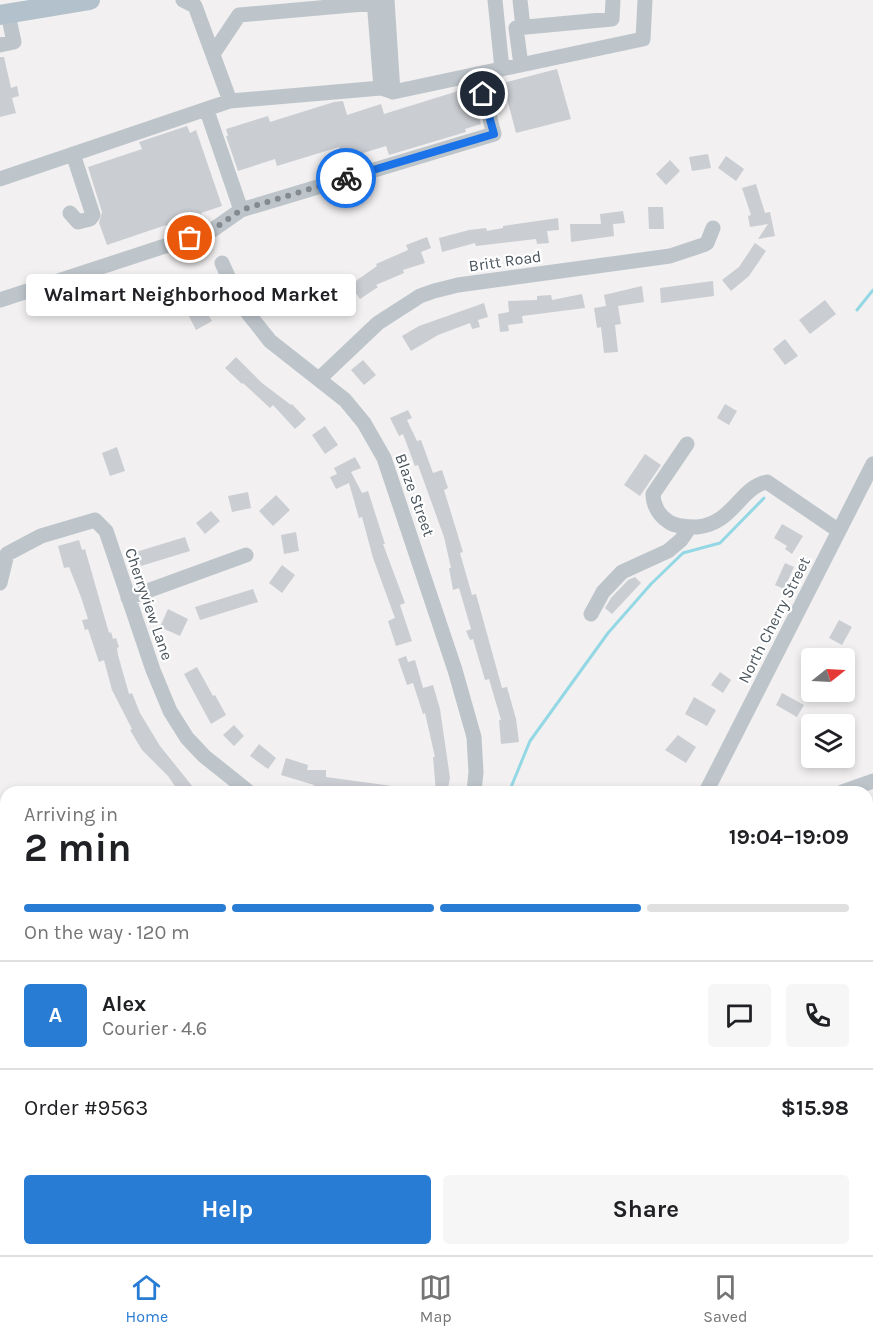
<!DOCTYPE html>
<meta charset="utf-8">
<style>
body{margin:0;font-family:Karla,sans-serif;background:#f6f6f6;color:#202124;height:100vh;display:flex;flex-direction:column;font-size:22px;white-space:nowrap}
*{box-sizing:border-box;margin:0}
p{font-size:20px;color:#757577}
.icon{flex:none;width:33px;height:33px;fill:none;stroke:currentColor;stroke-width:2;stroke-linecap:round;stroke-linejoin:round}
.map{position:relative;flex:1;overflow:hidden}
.sheet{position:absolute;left:0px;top:786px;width:873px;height:470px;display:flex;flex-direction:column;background:#fff;border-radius:18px 18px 0 0;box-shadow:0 3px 9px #0003}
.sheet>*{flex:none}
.needle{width:39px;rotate:72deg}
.fabs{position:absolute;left:801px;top:648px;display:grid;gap:12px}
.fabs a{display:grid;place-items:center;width:54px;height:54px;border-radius:6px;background:#fff;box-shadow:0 3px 9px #0003;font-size:30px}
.pin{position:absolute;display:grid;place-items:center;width:51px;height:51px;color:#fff;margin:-26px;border:3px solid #fff;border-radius:50%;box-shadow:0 2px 6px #0007}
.courier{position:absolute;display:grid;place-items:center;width:60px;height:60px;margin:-30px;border:4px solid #1a73e8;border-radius:50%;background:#fff;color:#222;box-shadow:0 2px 8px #0007}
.bubble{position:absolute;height:42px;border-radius:6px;background:#fff;box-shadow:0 3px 9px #0003;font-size:20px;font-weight:700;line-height:42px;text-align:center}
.head em{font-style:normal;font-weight:700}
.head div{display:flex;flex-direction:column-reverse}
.head{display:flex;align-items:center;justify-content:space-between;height:102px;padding:0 24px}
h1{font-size:39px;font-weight:700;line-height:45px}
.bar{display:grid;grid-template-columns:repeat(4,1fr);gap:9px 6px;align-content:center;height:72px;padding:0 24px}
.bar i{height:8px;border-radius:4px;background:#e0e0e0}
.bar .active{background:#297cd4}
.bar p{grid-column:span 4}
.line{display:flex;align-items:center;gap:15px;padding:0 24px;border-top:2px solid #e0e0e0}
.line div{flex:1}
.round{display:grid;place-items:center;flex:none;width:63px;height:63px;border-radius:6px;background:#f6f6f6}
.primary-button{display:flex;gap:12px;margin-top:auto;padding:12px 24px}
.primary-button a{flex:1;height:69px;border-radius:6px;background:#297cd4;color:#fff;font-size:24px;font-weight:700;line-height:69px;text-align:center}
.primary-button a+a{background:#f6f6f6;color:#202124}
.menu{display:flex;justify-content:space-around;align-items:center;height:84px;border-top:2px solid #e0e0e0;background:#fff;font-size:16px;color:#757577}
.menu a{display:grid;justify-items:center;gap:3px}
.menu .active{color:#297cd4}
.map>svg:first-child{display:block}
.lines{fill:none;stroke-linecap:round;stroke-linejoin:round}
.stream{stroke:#94d8e5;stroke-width:3}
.building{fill:#cacdd2}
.minor{stroke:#bdc5cb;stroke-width:15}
.major{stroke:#b2c1cc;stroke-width:20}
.done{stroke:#848b90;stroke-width:6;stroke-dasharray:0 10.8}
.route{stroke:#1a73e8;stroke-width:8}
.labels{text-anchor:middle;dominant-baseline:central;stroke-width:4.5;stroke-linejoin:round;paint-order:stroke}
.street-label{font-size:16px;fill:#49545c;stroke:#fff}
</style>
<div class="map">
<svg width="873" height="1255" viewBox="0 0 873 1255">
<rect width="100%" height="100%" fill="#f2f0f0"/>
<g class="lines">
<path class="stream" d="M857,310L873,290
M509,792L530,741L608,633L651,584L683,553L720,543L764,498
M335,1255L338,1250"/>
</g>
<path class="building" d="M0,57H4L11,88L17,86L19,96L12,98L16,113L0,117Z
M557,69L571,119L516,133L503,83Z
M471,87L481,124L465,129L466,132L389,155L386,146L360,154L359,150L341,153L339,147L277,166L275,159L238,171L226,136H228L226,129L268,116L270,122L334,102L343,101L347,115L381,104L384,114Z
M187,126L190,133L196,130L222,206L201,213L205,223L170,234L166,225L107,245L99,223L102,212L88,167L142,149L139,142Z
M708,154L711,168L692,171L689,157Z
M726,156L744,169L736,181L718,168Z
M670,160L680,171L666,185L656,174Z
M756,184L765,213L770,212L775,236L758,239L768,224L750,227L748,216L751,215L742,188Z
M648,207H663L664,229H649Z
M623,211L625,223L613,224L614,236L571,242L570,224H601L600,214Z
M558,218L559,230L547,231L549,243L537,244L536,239L476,246L475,243L442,252L439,238L469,230L486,228L487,231L503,228V226Z
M427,237L431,248L421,252L425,263L403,270L404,273L376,285L378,287L360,299L350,285L377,266L376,264L408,250L406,245Z
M755,243L766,251L749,276L731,291L722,280L739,267Z
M184,275L212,321L196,330L171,281Z
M713,281L714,296L661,303L660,288Z
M642,286L644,302L618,306L621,324L615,325L618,352L604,353L601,327L597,328L594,308L606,306L604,295Z
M582,294L585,308L522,316L523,323L508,325L509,331L500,332L498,314L509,312L508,301L537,300V296L551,295L552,300Z
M825,300L836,314L810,334L799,320Z
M484,303L488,317L478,320L480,327L472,329L470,323L438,335L411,351L402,336L419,326Z
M785,339L798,356L785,365L773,349Z
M236,357L262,383L291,405L292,404L306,419L295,429L273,405L270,408L243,383L242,384L225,368Z
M363,360L376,375L364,385L351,370Z
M725,404L737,411L729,425L717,418Z
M408,410L412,418L407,420L417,441L421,440L433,473L442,470L448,488L444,490L463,552L460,553L472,595L476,594L502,688L507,687L516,719L519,742L501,744L499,720H501L489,679L485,680L473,639L470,640L466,631L471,629L459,588L453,590L449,568H451L444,537L418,465L415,466L403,434L399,436L390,418Z
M325,426L338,445L325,454L312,435Z
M117,447L125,471L110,476L102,453Z
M645,454L661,465L640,496L624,485Z
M355,457L361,468L351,472L362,493L368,491L385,544H383L405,603L400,605L412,641L396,646L388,621L395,618L373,558L362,517L359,518L349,483L336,489L330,477L337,474L334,468Z
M248,492L251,508L232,512L228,496Z
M276,495L290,510L273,526L259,511Z
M211,511L220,521L205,534L196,523Z
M782,524L803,536L792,554L785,549L787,546L774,538Z
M296,532L299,551L284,554L281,535Z
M185,537L190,551L141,566L136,552Z
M79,540L82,550L85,549L109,633L111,632L113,639L116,638L119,647L117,648L118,655L129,694L132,693L140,713L160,746L197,792H179L168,776L142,750L130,730L132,729L112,690L104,660L99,662L88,629L85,630L82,620L88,619L81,597L69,567L64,568L58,546Z
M785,563L794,567L784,589L775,585Z
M282,565L295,575L282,593L269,583Z
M635,577L641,583L612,614L605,608L611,598L628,580Z
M253,589L258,602L200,620L195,607Z
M168,609L188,619L180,636L160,627Z
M839,620L852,627L842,645L829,638Z
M406,656L408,662L415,660L423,688L433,685L440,709L450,778L447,792H436L433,757H435L425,713L423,714L413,683L407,685L398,659Z
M197,667L213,696L215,695L226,715L211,724L184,674Z
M720,672L731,680L723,693L711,685Z
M782,693L804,705L797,717L776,705Z
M694,697L716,710L707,726L685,714Z
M234,725L244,736L234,746L223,735Z
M678,735L696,747L686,763L665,750Z
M259,744L276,758L268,769L250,756Z
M286,758L308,765L307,770H326V777L392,786L391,792L314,790V785L281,775Z"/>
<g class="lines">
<path class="minor" d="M183,0L195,6L230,101
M374,0L381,88
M387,0L393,92
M495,0L502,69
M520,0L523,27
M0,45L14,42L8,14
M213,54L239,15L375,3
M521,65L516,28L612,19L613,0
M207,111L241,210
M0,179L230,101L381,88L393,92L643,39L645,0
M70,213L78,222L90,219L93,215L73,154
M222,263L240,303L270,341L345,400L364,423L384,458L455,670L474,737L476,772L474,792
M0,300L211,231L241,210L494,134L478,74
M319,379L378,323L420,296L434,291L458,285L670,256L703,245L707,243L713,228
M687,444L653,494C653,505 659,516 669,522C677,527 688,527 697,527C734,523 740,487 767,482L839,531
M0,583L7,554L41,536L95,520L106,531L153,670L170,711L187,738L204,756L249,792
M128,598L246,555
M591,614L603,592L622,572L668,551L681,540L690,527
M706,792L873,464
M842,792L873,781
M867,1023L873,1019
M813,1250L834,1255
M474,1255L477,1250
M724,1255L727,1250"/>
<path class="major" d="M0,15L90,0"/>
</g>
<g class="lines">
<path class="done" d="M190,238L211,231L241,210L346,178"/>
<path class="route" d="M346,178L494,134L483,94"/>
</g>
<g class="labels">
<g class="street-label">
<text transform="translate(505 261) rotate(-8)">Britt Road</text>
<text transform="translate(415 495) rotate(70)">Blaze Street</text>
<text transform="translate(149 604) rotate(71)">Cherryview Lane</text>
<text transform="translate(774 620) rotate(-63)">North Cherry Street</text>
</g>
</g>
</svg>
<div class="fabs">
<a><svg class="needle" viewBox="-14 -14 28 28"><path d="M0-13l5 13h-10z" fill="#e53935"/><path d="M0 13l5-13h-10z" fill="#757577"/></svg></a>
<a><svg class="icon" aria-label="layers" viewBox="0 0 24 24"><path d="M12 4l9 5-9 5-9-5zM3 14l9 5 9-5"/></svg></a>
</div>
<div class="pin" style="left:190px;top:238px;background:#ea580c"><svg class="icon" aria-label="bag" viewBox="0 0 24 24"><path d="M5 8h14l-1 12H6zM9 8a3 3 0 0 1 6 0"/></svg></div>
<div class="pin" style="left:483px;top:94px;background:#1f2937"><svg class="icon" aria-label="home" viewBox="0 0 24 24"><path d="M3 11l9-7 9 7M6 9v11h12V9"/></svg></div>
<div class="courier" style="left:346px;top:178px"><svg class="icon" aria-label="bike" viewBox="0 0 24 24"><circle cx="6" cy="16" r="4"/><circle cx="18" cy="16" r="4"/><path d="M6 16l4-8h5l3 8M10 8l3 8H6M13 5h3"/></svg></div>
<div class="bubble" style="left:26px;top:274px;width:330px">Walmart Neighborhood Market</div>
<section class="sheet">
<div class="head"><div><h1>2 min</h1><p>Arriving in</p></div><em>19:04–19:09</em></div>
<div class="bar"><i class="active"></i><i class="active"></i><i class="active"></i><i></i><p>On the way · 120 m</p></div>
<div class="line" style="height:108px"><b class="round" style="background:#297cd4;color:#fff">A</b><div><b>Alex</b><p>Courier · 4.6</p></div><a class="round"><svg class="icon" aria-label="chat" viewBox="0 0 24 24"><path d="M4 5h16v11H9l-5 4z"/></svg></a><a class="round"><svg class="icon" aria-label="phone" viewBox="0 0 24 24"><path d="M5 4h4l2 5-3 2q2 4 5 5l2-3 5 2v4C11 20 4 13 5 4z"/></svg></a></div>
<div class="line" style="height:78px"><div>Order #9563</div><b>$15.98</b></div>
<div class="primary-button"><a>Help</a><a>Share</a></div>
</section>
</div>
<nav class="menu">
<a class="active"><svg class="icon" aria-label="home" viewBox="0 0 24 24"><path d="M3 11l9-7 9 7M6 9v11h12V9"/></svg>Home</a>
<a><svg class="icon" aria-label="map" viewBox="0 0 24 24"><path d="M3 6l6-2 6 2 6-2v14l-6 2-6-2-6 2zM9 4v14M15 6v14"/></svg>Map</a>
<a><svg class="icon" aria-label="saved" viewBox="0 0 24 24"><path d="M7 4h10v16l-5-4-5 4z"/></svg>Saved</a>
</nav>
